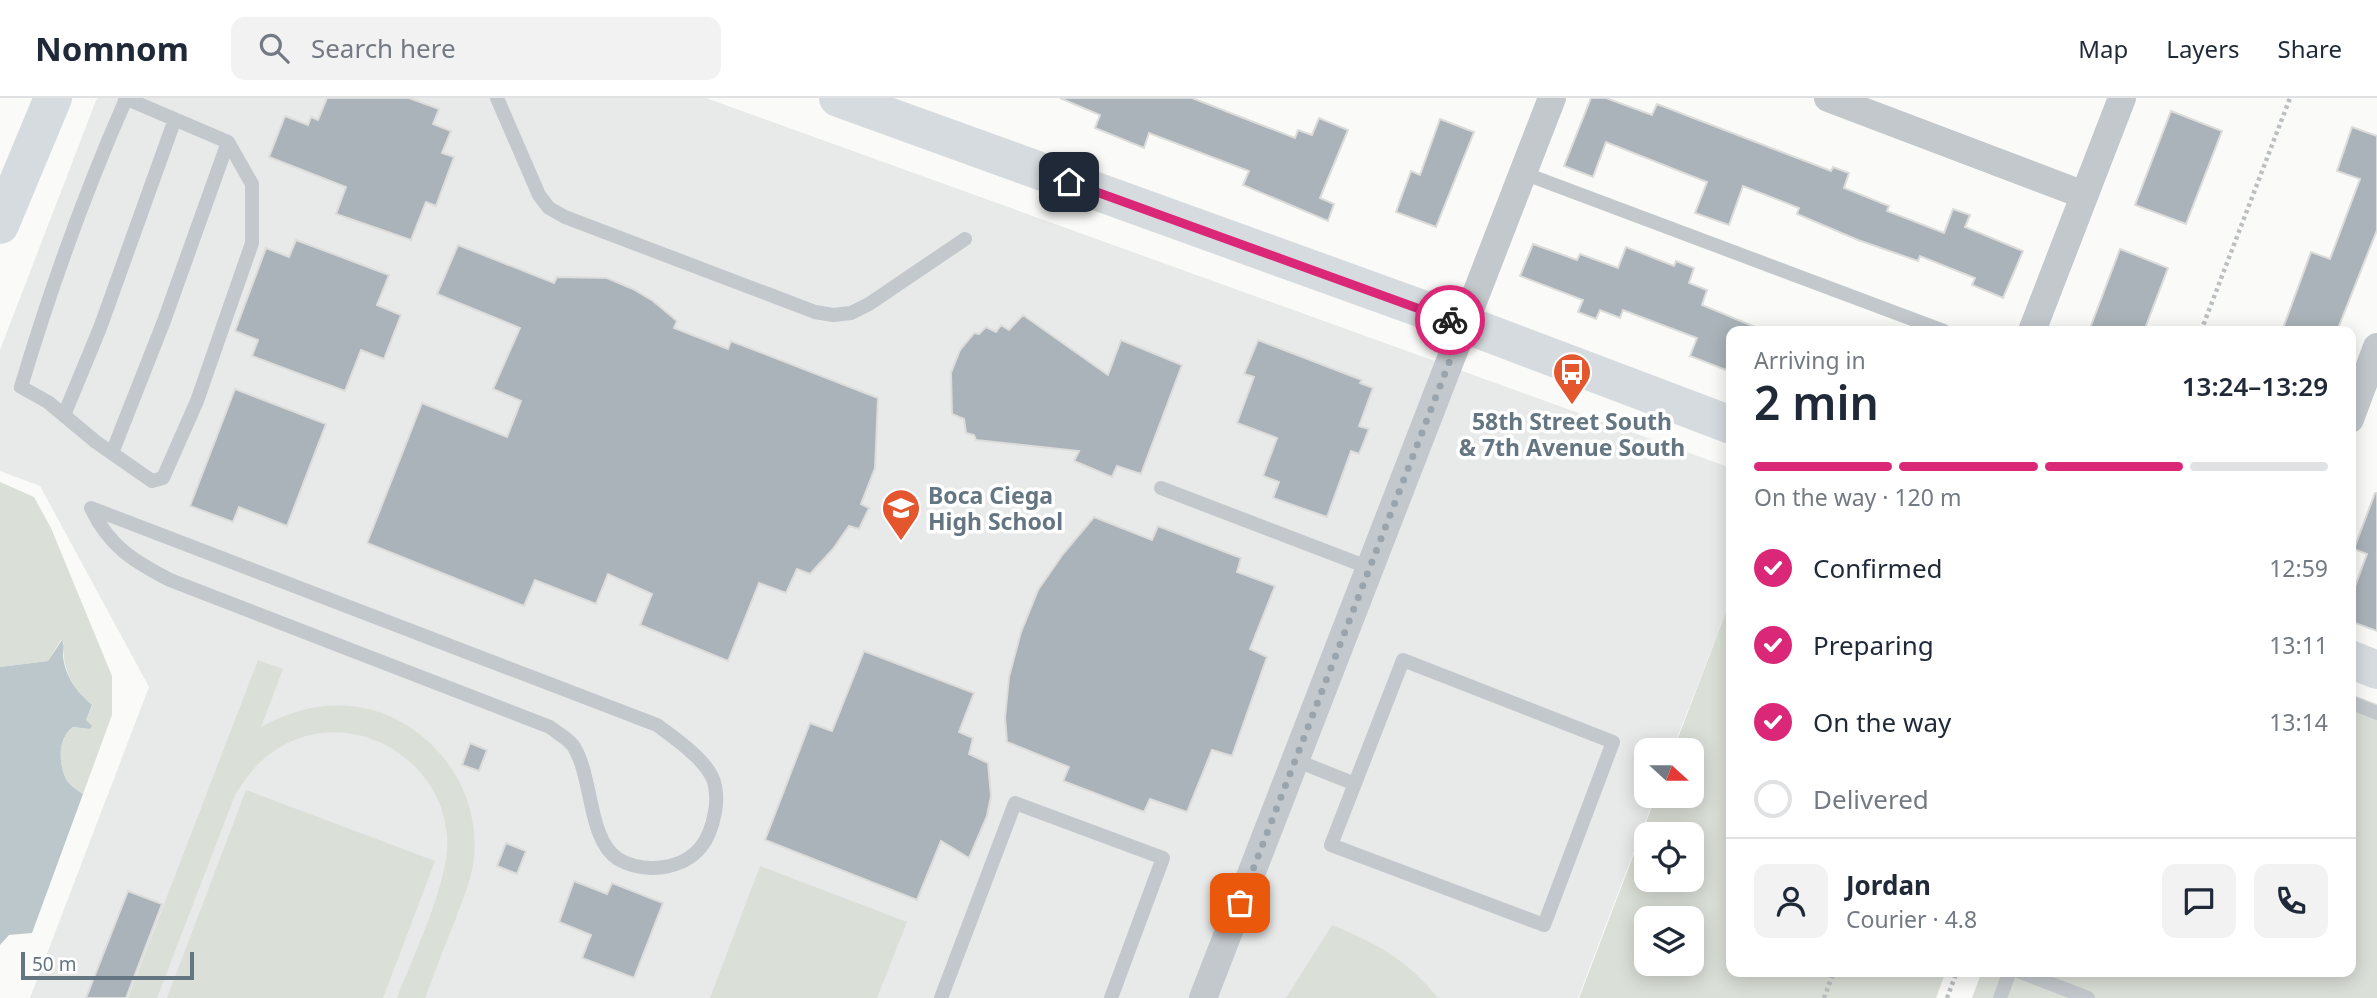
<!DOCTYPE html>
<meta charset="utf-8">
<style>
body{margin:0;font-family:"Noto Sans",sans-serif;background:#f2f2f3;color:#1f2937;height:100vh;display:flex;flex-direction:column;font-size:26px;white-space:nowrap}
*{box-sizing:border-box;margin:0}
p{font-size:23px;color:#747a83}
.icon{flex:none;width:38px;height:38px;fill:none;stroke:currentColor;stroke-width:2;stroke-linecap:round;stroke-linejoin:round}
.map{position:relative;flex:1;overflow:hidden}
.drawer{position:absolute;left:1726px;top:228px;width:630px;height:651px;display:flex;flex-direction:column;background:#fff;border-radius:14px;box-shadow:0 4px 18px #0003}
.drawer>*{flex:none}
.needle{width:46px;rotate:111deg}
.buttons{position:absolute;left:1634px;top:640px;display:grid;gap:14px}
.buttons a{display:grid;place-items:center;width:70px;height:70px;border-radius:14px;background:#fff;box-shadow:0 4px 18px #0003;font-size:35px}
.scale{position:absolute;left:21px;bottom:18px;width:173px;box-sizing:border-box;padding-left:7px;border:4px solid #657683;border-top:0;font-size:19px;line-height:24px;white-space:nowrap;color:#657683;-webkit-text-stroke:5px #fff;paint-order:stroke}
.pin{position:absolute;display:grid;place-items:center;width:60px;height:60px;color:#fff;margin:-30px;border-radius:14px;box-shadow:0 4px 10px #0006}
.courier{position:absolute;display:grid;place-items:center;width:70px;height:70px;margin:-35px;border:5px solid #db2777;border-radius:50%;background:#fff;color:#222;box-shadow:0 2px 9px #0007}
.headline em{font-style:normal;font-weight:600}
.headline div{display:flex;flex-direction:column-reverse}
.headline{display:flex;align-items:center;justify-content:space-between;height:119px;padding:0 28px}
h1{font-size:46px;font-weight:600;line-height:52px}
.bar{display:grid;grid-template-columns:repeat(4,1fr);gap:10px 7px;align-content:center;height:84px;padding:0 28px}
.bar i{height:9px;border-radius:5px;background:#e0e1e3}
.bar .current{background:#db2777}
.bar p{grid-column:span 4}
.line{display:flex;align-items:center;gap:18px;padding:0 28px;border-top:2px solid #e0e1e3}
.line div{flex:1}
.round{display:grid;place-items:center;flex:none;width:74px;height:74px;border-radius:14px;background:#f2f2f3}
ol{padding:0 28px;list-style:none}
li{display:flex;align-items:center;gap:21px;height:77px}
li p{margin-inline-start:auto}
li .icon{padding:7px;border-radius:50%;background:#db2777;color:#fff;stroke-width:4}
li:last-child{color:#747a83}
li i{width:38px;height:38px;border:4px solid #e0e1e3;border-radius:50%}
header{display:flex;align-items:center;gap:42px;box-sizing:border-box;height:98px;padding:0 35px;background:#fff;border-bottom:2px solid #e0e1e3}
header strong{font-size:33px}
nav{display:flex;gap:38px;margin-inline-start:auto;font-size:24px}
.search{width:490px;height:63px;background:#f2f2f3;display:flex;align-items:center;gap:18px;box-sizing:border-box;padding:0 24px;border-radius:14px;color:#747a83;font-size:26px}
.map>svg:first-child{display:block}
.built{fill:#e8e9e9}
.green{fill:#dadfd7;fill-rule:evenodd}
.water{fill:#bbc7cb}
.building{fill:#aab3b9;stroke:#dcdcda;stroke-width:2}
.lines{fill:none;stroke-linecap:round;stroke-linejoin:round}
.path{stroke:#bbbfc2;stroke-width:4.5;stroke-dasharray:3.5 3.5;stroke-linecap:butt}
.lane{stroke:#c3c8cc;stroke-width:14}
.street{stroke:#c3c8cc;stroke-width:28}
.secondary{stroke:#d6dbdf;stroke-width:38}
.done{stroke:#99a4ac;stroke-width:7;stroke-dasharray:0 12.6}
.route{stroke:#db2777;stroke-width:9}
.labels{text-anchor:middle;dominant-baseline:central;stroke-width:7;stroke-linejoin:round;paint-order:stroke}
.poi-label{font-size:23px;font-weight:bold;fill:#657683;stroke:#fff}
</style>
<header>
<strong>Nomnom</strong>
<div class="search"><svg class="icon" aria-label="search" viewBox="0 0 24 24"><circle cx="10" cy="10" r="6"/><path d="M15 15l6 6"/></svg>Search here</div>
<nav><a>Map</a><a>Layers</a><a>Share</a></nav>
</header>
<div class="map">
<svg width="2377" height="900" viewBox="0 0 2377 900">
<rect width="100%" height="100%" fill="#fafaf8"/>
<path class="built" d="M97,0H706L1731,370V501L1672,653H1647V698H1655L1578,900H30L149,589L40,388L0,373V252Z"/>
<path class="green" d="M0,384L34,399L51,430L112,578V617L83,696C77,692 69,687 66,681C58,664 58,641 73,629L90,631L86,622L92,608C73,590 61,571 64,545L61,542L48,563L0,569Z
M1731,501V873H1946L1936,900H1579L1656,698H1692V653H1673ZM1647,737H1692V782H1647ZM1647,821H1692V866H1647Z
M258,562L283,571L261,629C282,618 302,610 326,608C410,600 482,676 474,759C472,781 463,800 456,820C445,847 435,873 425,900H397C413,858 451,781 447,738C441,657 347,606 277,651C258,663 246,679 235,697L157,900H128Z
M2350,596L2377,606V900H1972L1982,873H2350Z
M246,692L435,763L383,900H167Z
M760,768L907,824L877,900H710Z
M1332,827C1378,846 1406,861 1438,900H1286Z"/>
<path class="water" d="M62,542C65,548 63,551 63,558C65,579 78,595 92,607L86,622L92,628L90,631L73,629C58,640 58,664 66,681C69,687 77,692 83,696L32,835L9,837L0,847V569L48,563Z"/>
<path class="building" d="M327,0H409L439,11L433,26L451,33L442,55L454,59L436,108L426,104L411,142L336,116L346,89L269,59L285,18L308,27L311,19L318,22Z
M1060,0H1192L1295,40L1298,32L1312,37L1319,20L1348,32L1320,100L1334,106L1328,123L1243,87L1249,73L1149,35L1144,50L1095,30L1100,17Z
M1591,0H1606L1652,17L1657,6L1831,73L1833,69L1849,75L1844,90L1889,108L1887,113L1944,135L1953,111L1970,117L1965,129L2023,153L2003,200L1972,187L1975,180L1920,158L1918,163L1858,142L1797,116L1799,110L1743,88L1729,127L1695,115L1707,84L1606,44L1593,79L1564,68Z
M2171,13L2222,33L2186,126L2135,107Z
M1440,21L1474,34L1436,129L1396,114L1411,73L1420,77Z
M2352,29L2377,38V132L2337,233H2282L2311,154L2330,161L2360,81L2337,73Z
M296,142L389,177L377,207L401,217L384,261L361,252L345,293L252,258L258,242L235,233L266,150L289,159Z
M1533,146L1577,162L1580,156L1618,170L1626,149L1674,168L1676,163L1694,170L1689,185L1707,192L1702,207L1765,233H1731V259L1726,272L1690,258L1697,240L1623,212L1620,220L1600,212L1596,221L1578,214L1583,202L1520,178Z
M458,147L554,185L557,179L607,180L633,191L653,203L677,223L674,230L728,251L731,243L878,300L875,370L861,406L869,410L859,431L849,428L833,451L810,476L797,471L786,495L759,485L728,563L640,527L652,496L608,476L596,506L535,482L524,508L367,445L422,305L507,339L521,303L493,291L520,230L437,196Z
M2120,151L2168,170L2144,233H2089Z
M1023,217L1108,277L1121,242L1182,267L1141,376L1117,368L1112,379L1074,363L1079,353L976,342L974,337L966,335L964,321L952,316L951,275L960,252L974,235L979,236L986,229L996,234L1001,227L1009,232Z
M1258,242L1362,282L1360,285L1373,290L1359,328L1369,331L1359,356L1351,353L1327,419L1273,400L1279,384L1263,378L1277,340L1237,325L1254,279L1244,276Z
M235,291L326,326L287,428L239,409L233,424L190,408Z
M2375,395H2377V533L2350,523V502L2367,456L2354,451Z
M1094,419L1152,442L1158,428L1241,460L1237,474L1275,488L1250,551L1267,559L1232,658L1212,652L1187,714L1150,701L1144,714L1063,683L1069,669L1007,644L1005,620L1009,579L1021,534L1038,492L1063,456Z
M864,553L974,595L959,634L973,640L969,656L988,665L991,698L987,718L969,760L941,743L917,802L765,742L810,625L832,633Z
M470,645L487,652L479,673L462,667Z
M506,745L526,753L517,776L497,768Z
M574,783L607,796L612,785L663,805L634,880L582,860L591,837L559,824Z
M128,793L162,806L126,900H86Z"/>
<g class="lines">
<path class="path" d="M2201,233L2290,0
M1824,900L1834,873
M1947,900L1957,873"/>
<path class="lane" d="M125,0L228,44L252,86V145L197,303L163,380L152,383L96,344L48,304L21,289C50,192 85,94 126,1
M497,0L539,97L549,110L565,119L815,214L833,217L851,215L869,206L965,141
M1523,75L1944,233
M64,317L100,230L175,21
M112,355L164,223L228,44
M1161,390L1370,470
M91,410L657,627C674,640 701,658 711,677C717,687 717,704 715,714C713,725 709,739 701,749C682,772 644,776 618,761C588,742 593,680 574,649C569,641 557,635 550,629L170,482C133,463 109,448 91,410Z
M1403,562L1613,644L1544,827L1331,747Z
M2350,604L2377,615
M1295,662L1355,686
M2018,873L2088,900
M941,900L1015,705L1163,760L1111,900
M2000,900L2010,873"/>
<path class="street" d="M1828,0L2084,97
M2032,233L2122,0
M2350,321L2377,249
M1203,900L1552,0"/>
<path class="secondary" d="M838,0L1464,226L1731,327
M0,127L53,0
M2350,561L2377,572"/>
</g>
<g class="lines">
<path class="done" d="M1240,805L1464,226L1450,222"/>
<path class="route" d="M1069,84L1450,222"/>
</g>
<defs>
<symbol id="bus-pin" viewBox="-11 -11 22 30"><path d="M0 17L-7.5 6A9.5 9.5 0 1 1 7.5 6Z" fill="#e4572e" stroke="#fff"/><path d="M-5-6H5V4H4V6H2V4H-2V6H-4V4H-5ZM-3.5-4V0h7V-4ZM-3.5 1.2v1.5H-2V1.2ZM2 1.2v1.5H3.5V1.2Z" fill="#fff"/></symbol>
<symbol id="school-pin" viewBox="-11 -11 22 30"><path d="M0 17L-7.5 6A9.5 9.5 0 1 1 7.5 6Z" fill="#e4572e" stroke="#fff"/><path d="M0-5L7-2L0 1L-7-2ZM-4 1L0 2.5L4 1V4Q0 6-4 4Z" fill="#fff"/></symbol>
</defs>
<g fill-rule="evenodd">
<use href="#bus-pin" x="1550" y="252" width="44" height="60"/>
<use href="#school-pin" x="879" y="388" width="44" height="60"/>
</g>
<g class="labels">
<g class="poi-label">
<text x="1572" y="323">58th Street South<tspan x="1572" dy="26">&amp; 7th Avenue South</tspan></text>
<text x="928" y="397" text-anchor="start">Boca Ciega<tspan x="928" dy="26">High School</tspan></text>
</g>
</g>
</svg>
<div class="buttons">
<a><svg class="needle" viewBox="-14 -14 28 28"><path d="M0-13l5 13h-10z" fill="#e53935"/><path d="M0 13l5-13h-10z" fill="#747a83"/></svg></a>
<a><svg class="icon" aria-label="locate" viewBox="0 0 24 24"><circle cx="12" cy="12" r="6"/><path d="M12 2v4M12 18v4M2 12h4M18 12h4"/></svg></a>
<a><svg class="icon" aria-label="layers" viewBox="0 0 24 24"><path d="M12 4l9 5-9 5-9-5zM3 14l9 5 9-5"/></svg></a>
</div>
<div class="scale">50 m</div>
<div class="pin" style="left:1240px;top:805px;background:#ea580c"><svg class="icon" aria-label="bag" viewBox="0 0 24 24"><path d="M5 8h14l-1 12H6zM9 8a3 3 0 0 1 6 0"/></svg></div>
<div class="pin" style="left:1069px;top:84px;background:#1f2937"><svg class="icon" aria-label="home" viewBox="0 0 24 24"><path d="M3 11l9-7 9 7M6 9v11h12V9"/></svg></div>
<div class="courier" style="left:1450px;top:222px"><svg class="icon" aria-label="bike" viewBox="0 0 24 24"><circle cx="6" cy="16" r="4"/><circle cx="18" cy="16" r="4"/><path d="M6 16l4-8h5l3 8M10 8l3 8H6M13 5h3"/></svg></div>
<section class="drawer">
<div class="headline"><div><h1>2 min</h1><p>Arriving in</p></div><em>13:24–13:29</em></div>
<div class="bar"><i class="current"></i><i class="current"></i><i class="current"></i><i></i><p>On the way · 120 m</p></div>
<ol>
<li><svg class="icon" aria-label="check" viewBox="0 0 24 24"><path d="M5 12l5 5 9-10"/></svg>Confirmed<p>12:59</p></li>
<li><svg class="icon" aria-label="check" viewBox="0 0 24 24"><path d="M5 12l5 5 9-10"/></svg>Preparing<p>13:11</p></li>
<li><svg class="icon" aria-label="check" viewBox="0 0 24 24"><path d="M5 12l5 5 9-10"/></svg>On the way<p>13:14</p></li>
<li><i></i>Delivered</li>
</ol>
<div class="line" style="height:126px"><a class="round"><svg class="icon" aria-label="person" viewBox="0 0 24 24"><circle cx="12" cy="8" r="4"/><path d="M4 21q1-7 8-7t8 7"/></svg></a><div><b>Jordan</b><p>Courier · 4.8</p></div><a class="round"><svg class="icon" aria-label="chat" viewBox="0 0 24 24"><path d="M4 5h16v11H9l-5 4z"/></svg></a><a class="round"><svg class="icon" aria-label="phone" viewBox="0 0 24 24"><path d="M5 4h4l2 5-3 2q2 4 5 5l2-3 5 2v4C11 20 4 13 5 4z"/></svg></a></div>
</section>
</div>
